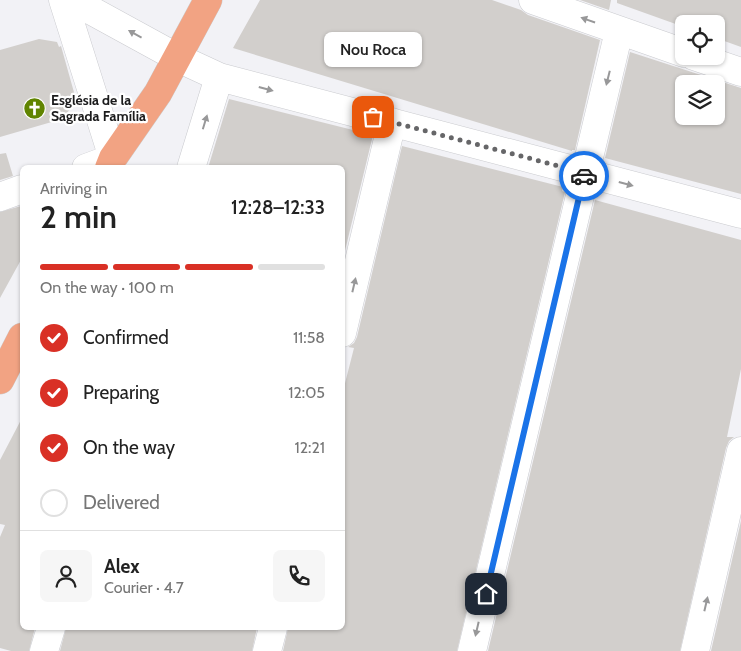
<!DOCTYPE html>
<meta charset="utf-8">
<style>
body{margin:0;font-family:Cabin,sans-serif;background:#f6f6f6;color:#222;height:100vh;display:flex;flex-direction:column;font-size:19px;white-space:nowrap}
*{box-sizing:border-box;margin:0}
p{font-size:16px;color:#767676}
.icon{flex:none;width:28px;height:28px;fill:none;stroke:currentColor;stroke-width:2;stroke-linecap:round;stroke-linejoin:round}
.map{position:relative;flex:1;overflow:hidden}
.drawer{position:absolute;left:20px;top:165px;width:325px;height:465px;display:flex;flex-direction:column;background:#fff;border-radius:8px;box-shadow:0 1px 4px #0004}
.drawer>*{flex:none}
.tools{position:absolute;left:675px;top:15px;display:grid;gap:10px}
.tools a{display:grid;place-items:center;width:50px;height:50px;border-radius:8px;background:#fff;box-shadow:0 1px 4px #0004;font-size:25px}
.pin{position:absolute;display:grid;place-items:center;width:42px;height:42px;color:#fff;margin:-21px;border-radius:10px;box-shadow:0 2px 8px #0006}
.courier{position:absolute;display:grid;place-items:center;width:50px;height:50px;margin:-25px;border:4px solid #1a73e8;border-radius:50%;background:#fff;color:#222;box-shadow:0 1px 6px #0007}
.bubble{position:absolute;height:35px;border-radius:8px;background:#fff;box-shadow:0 1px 4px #0004;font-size:16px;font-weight:600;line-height:35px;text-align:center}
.head em{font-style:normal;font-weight:600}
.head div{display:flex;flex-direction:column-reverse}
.head{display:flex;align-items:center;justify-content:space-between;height:85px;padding:0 20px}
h1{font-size:32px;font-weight:600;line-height:38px}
.bar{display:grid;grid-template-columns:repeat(4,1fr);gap:8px 5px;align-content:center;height:60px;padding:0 20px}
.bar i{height:6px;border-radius:4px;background:#e0e0e0}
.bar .active{background:#d93025}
.bar p{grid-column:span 4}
.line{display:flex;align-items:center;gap:12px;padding:0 20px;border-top:1px solid #e0e0e0}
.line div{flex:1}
.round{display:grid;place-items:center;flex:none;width:52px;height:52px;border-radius:8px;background:#f6f6f6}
ol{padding:0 20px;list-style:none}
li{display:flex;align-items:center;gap:15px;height:55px}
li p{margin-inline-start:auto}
li .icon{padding:5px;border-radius:50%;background:#d93025;color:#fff;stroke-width:4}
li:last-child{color:#767676}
li i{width:28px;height:28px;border:2px solid #e0e0e0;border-radius:50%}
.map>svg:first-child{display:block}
.building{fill:#d2cfcc;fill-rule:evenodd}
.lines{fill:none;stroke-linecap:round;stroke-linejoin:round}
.minor-casing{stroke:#cacbcf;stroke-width:29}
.major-casing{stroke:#cdcdcd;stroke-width:29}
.minor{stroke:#fff;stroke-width:28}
.major{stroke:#f2a383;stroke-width:28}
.oneway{fill:#989899}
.done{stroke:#666668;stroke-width:5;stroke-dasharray:0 9}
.route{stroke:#1a73e8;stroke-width:6}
.labels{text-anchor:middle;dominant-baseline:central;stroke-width:4.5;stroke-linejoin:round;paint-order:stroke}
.poi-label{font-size:14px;font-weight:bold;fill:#1b1b1c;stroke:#fff;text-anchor:start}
</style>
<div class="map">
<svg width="741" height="651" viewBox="0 0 741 651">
<rect width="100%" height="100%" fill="#f2f2f6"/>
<path class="building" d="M260,0H492L521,10L528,15L600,40L575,150H572V151L233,48Z
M580,0H611L609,10Z
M617,0H741V47L716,38V24H684V27L617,3Z
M39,39L57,42L59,47L61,46L77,103H75L62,119L0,137V50Z
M630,52L741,88V194L605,158ZM684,84H716V116H684Z
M229,99L373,135L342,263V168H208Z
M402,146L563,187L562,191L565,192L457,651H283L288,628H342V395L354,348L348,347L354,343L357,337Z
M6,153L13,176L0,180V154Z
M595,200L741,240V369L727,437H734L729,441L726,448L680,651H488Z
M21,206L22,258L0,298V212Z
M22,418V628H35L29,651H11L0,648V537L5,525L0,524V460Z
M741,521V651H711Z
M66,628H257L252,651H60Z"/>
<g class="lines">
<defs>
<path id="minor" d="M63,0L113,158L86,168
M72,0L178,58L219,77L741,214
M533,0L684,53
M694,56L741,72
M191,168L219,77
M0,197L22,189
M342,333L392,122
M44,651L51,628
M267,651L273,628
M472,651L619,31
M695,651L741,451"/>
<path id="major" d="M109,168L113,158L158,93L208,0
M0,380L22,337"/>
</defs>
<use href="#minor" class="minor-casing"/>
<use href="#major" class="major-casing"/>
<use href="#minor" class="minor"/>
<use href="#major" class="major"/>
</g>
<defs><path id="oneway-solid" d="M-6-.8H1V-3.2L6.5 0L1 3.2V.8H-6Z" transform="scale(1.25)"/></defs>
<g class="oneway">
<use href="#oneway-solid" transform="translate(588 20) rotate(-161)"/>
<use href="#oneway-solid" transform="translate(135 34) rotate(-151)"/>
<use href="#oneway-solid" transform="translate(608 78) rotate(104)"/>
<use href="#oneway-solid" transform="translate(266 89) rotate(15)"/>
<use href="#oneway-solid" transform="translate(205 122) rotate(-73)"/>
<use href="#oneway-solid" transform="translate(626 184) rotate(15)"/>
<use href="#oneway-solid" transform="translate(354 285) rotate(-77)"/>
<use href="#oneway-solid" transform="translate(706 604) rotate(-77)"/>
<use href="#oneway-solid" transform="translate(477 629) rotate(103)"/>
</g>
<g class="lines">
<path class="done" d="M373,117L585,173L584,176"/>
<path class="route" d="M486,594L584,176"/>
</g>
<defs>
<symbol id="church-disc" viewBox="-11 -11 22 22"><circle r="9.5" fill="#608400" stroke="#fff"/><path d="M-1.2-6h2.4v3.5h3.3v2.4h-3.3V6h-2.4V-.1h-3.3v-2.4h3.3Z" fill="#fff"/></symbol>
</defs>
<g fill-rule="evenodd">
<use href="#church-disc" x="22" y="96" width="25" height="25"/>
</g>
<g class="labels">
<g class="poi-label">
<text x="51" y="100">Església de la<tspan x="51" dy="16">Sagrada Família</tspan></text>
</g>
</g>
</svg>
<div class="tools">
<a><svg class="icon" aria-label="locate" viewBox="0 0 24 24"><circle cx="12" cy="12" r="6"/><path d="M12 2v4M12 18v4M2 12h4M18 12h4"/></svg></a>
<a><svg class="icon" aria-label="layers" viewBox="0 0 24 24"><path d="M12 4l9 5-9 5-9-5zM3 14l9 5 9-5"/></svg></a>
</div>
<div class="pin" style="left:373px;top:117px;background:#ea580c"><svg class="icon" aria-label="bag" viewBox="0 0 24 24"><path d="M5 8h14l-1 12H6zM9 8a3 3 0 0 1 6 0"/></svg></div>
<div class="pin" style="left:486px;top:594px;background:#1f2937"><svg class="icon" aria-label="home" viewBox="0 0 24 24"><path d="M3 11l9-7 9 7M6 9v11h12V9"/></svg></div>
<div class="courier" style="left:584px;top:176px"><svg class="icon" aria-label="car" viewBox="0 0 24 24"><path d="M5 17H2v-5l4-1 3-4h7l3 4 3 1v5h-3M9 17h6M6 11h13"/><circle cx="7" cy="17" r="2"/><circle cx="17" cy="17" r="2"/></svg></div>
<div class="bubble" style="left:324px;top:32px;width:98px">Nou Roca</div>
<section class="drawer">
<div class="head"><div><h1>2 min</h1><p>Arriving in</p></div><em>12:28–12:33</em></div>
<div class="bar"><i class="active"></i><i class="active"></i><i class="active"></i><i></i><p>On the way · 100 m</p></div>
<ol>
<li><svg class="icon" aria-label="check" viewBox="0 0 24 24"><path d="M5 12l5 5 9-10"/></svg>Confirmed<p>11:58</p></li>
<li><svg class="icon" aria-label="check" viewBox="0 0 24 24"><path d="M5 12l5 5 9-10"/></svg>Preparing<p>12:05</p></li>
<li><svg class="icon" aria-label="check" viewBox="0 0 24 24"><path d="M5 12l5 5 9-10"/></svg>On the way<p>12:21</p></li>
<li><i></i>Delivered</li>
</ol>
<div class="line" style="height:90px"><a class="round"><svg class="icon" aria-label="person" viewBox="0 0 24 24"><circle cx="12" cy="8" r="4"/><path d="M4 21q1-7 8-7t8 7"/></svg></a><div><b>Alex</b><p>Courier · 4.7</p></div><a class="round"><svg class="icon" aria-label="phone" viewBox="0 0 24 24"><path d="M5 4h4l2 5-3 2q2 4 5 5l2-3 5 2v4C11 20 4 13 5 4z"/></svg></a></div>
</section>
</div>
